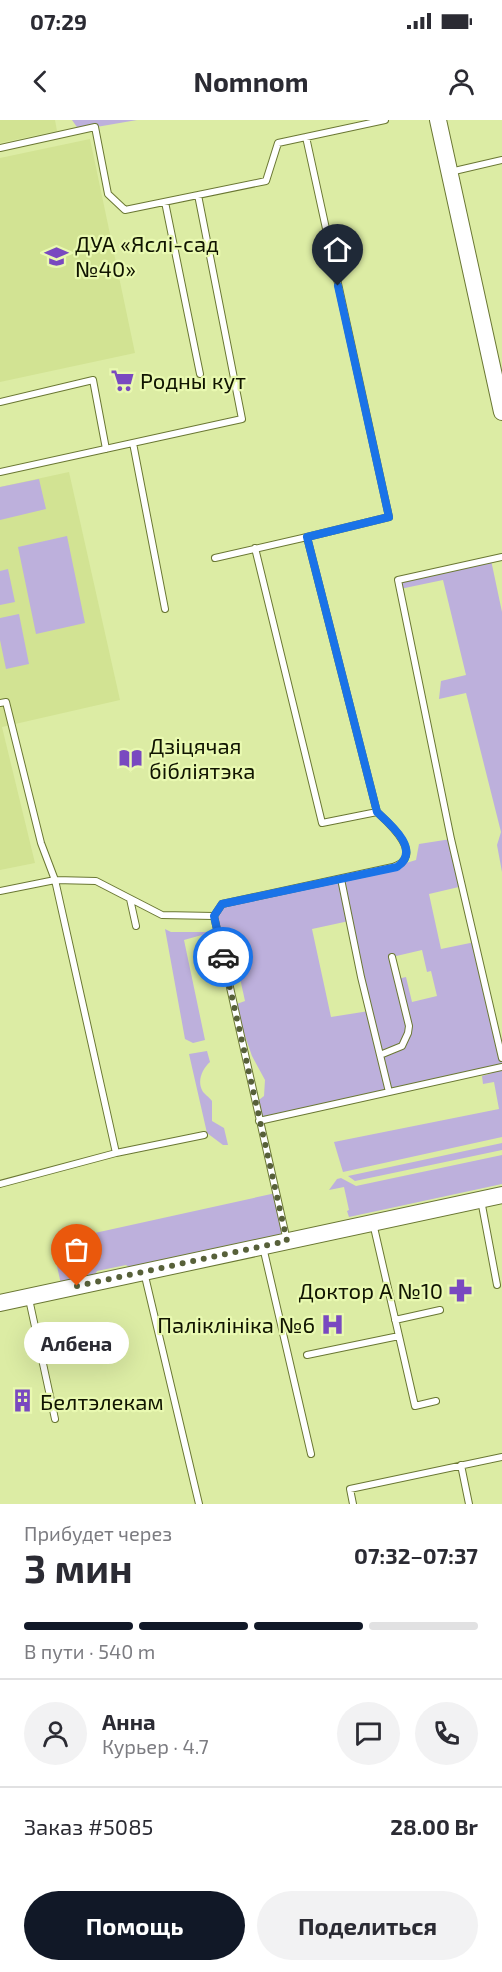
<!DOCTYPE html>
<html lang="ru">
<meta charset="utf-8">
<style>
body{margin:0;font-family:"Exo 2",sans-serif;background:#f2f2f3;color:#2b2b33;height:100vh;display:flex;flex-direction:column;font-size:22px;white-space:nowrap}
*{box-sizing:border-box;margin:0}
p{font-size:20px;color:#7c7c81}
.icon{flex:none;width:33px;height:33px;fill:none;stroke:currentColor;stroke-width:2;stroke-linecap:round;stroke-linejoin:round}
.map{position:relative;height:1384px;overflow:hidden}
.details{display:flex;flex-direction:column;background:#fff;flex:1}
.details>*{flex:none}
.pin{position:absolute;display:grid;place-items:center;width:51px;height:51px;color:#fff;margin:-62px -26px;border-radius:50% 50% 50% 0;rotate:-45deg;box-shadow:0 0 6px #0007}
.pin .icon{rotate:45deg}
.courier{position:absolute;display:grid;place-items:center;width:60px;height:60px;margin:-30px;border:4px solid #1a73e8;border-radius:50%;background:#fff;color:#222;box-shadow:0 2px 8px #0007}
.bubble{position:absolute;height:42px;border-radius:21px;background:#fff;box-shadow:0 6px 24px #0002;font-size:20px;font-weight:700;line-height:42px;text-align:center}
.head em{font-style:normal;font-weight:700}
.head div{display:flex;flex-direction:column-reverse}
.head{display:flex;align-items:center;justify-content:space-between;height:102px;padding:0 24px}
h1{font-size:39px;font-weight:700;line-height:45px}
.bar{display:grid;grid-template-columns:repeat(4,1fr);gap:9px 6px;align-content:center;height:72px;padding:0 24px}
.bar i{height:8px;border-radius:4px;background:#e1e1e2}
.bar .active{background:#111827}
.bar p{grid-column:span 4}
.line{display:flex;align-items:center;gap:15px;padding:0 24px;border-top:2px solid #e1e1e2}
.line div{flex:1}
.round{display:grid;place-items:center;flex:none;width:63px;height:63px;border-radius:32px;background:#f2f2f3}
.button{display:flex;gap:12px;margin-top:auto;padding:12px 24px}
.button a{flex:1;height:69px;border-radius:36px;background:#111827;color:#fff;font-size:24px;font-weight:700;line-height:69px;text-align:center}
.button a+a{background:#f2f2f3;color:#2b2b33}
.status{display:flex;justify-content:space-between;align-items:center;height:42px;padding:0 30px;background:#fff;direction:ltr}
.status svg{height:16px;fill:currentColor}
header{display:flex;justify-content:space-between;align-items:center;height:78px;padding:0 24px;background:#fff;font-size:27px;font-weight:700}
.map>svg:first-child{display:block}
.built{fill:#d2e393}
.green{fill:#bdb0dc;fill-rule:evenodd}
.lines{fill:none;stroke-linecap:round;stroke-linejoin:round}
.service-casing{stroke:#6a7733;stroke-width:8}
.secondary-casing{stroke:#6a7733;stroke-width:18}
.service{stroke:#fff;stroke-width:6}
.secondary{stroke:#fff;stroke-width:16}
.done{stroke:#576039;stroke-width:6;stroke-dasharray:0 10.8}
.route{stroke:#1a73e8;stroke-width:8}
.labels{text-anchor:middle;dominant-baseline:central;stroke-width:4.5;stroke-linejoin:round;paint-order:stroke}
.poi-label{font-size:22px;fill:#101400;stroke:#e9f9b1;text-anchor:start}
</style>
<div class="status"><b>07:29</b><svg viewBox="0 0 49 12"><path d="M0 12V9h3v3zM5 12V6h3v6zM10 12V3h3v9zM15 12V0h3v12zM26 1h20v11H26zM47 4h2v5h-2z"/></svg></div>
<header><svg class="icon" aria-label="back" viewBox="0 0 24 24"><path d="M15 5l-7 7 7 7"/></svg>Nomnom<svg class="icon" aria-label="person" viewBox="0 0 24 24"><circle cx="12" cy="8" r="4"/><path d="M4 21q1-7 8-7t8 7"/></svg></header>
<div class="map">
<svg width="502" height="1384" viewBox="0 0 502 1384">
<rect width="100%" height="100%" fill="#dceca4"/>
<path class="built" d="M0,0H55L57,11L0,23Z
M90,19L135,233L0,262V38Z
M69,352L120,580L2,607L35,743L0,750V367Z"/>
<path class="green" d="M72,0H137L79,10Z
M39,359L46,389L0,400V367Z
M67,416L85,503L36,514L18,427Z
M491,440L502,492V752L497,725L501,712L466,573L439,579L441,561L466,555L443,460L400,469L398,460Z
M8,449L15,482L0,485V451Z
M19,494L29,544L6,549L0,520V498Z
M451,719L463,766L429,774L441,829L475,822L502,938V1017L343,1052L334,1022L499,989L494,962L483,964L482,956L492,953V950L259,1001L255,983L264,976L265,960L252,936L234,885L245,881L236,840L225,843L214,796L222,784L393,747L416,740L419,724ZM349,801L369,891L331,897L312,809ZM422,830L427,852L431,851L437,876L412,882L406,857L397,859L392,837Z
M165,809L171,812H206L209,813L184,820L205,920L193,923L185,919Z
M207,931L210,942C203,948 197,960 202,970C203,973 209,977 212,981V1001L224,1008L228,1025H223L207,1013L189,934Z
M502,1023V1030L355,1061L348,1056Z
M502,1035V1064L349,1097L347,1091L349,1090L344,1067L329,1070L337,1059L341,1058L356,1066Z
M276,1073L287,1121L137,1153L126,1145L97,1151L91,1163L62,1169L57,1146L97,1138L93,1119L72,1123V1118Z"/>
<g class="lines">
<defs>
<path id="service" d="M0,28L95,7L108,74L125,90L266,61L278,23L385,0
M450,52L502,40
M165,82L200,254
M0,282L93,260L106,329
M133,323L165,489
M0,352L242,299L198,75
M255,428L322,703L377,692
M502,437L398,460L451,719L502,938
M215,438L307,417
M0,583L6,582L41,723L55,760L96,761L162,795L214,796
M341,759L361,857L389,972
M0,771L55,760L116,1033
M130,779L136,806
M380,935L402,926L408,913L409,906L392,837
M259,1001L502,947
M0,1064L116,1033L204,1015
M481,1080L497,1165
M287,1121L214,796L222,784L393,747C426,736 389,703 377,692L307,417L389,397L306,17
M263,1127L311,1334
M144,1152L199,1384
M29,1179L55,1299
M395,1200L440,1190
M399,1216L415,1286L436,1281
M307,1235L399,1216L373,1103
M461,1345L469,1384
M353,1384L350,1369L502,1337"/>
<path id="secondary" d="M438,0L502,292
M0,1183L502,1075"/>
</defs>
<use href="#service" class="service-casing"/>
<use href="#secondary" class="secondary-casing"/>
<use href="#service" class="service"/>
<use href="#secondary" class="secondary"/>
</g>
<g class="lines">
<path class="done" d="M77,1166L287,1121L223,837"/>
<path class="route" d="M223,837L214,796L222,784L397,747C422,730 390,704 377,692L307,417L389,397L338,166"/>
</g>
<defs>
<symbol id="school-bare" viewBox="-9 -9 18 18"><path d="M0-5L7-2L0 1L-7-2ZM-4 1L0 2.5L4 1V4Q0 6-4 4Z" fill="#7949c0" stroke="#e9f9b1" stroke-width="2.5" paint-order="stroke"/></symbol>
<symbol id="supermarket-bare" viewBox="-9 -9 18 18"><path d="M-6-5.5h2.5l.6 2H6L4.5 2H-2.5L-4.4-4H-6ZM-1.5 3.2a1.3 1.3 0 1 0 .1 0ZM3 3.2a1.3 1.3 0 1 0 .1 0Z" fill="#7949c0" stroke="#e9f9b1" stroke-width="2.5" paint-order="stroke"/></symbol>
<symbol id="library-bare" viewBox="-9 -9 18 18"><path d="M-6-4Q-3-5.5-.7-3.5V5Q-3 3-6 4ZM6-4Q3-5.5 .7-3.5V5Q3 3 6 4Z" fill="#7949c0" stroke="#e9f9b1" stroke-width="2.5" paint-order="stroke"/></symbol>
<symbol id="pharmacy-bare" viewBox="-9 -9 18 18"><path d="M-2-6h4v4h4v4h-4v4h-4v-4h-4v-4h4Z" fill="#7949c0" stroke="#e9f9b1" stroke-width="2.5" paint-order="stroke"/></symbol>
<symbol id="hospital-bare" viewBox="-9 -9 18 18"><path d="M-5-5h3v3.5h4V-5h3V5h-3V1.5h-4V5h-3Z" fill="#7949c0" stroke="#e9f9b1" stroke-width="2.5" paint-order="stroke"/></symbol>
<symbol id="building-bare" viewBox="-9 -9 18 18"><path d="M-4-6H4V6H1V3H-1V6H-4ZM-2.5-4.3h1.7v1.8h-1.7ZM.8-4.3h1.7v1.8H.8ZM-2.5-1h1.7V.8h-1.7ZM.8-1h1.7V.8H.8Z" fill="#7949c0" stroke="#e9f9b1" stroke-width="2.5" paint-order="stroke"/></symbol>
</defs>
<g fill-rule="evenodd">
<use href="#school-bare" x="40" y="120" width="33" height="33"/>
<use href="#supermarket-bare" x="106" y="244" width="33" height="33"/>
<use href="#library-bare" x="114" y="622" width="33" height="33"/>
<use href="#pharmacy-bare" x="444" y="1154" width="33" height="33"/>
<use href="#hospital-bare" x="316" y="1188" width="33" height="33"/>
<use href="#building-bare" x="6" y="1264" width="33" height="33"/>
</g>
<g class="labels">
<g class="poi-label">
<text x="75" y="123">ДУА «Яслі-сад<tspan x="75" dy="25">№40»</tspan></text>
<text x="140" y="260">Родны кут</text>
<text x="149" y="625">Дзіцячая<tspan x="149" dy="25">бібліятэка</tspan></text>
<text x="443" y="1170" text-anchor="end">Доктор А №10</text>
<text x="315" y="1204" text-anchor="end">Паліклініка №6</text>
<text x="40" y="1281">Белтэлекам</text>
</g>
</g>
</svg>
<div class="pin" style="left:77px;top:1166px;background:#ea580c"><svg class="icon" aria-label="bag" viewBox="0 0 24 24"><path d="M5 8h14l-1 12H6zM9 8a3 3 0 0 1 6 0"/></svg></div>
<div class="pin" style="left:338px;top:166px;background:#1f2937"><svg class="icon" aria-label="home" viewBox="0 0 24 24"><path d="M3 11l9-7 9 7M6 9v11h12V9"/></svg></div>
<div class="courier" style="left:223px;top:837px"><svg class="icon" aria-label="car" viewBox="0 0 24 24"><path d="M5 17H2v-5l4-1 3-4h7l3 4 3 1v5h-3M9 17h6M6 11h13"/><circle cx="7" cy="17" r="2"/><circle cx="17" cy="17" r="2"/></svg></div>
<div class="bubble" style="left:24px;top:1202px;width:105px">Албена</div>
</div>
<section class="details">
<div class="head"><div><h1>3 мин</h1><p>Прибудет через</p></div><em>07:32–07:37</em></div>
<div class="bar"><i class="active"></i><i class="active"></i><i class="active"></i><i></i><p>В пути · 540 m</p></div>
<div class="line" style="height:108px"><a class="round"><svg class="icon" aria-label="person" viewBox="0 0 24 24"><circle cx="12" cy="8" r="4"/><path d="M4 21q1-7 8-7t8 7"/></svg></a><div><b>Анна</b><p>Курьер · 4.7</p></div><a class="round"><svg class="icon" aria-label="chat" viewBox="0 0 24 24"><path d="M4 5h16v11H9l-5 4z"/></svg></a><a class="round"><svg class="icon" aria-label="phone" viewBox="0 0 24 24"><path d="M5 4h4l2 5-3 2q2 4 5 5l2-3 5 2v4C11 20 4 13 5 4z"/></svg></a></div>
<div class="line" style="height:78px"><div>Заказ #5085</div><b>28.00 Br</b></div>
<div class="button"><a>Помощь</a><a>Поделиться</a></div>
</section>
